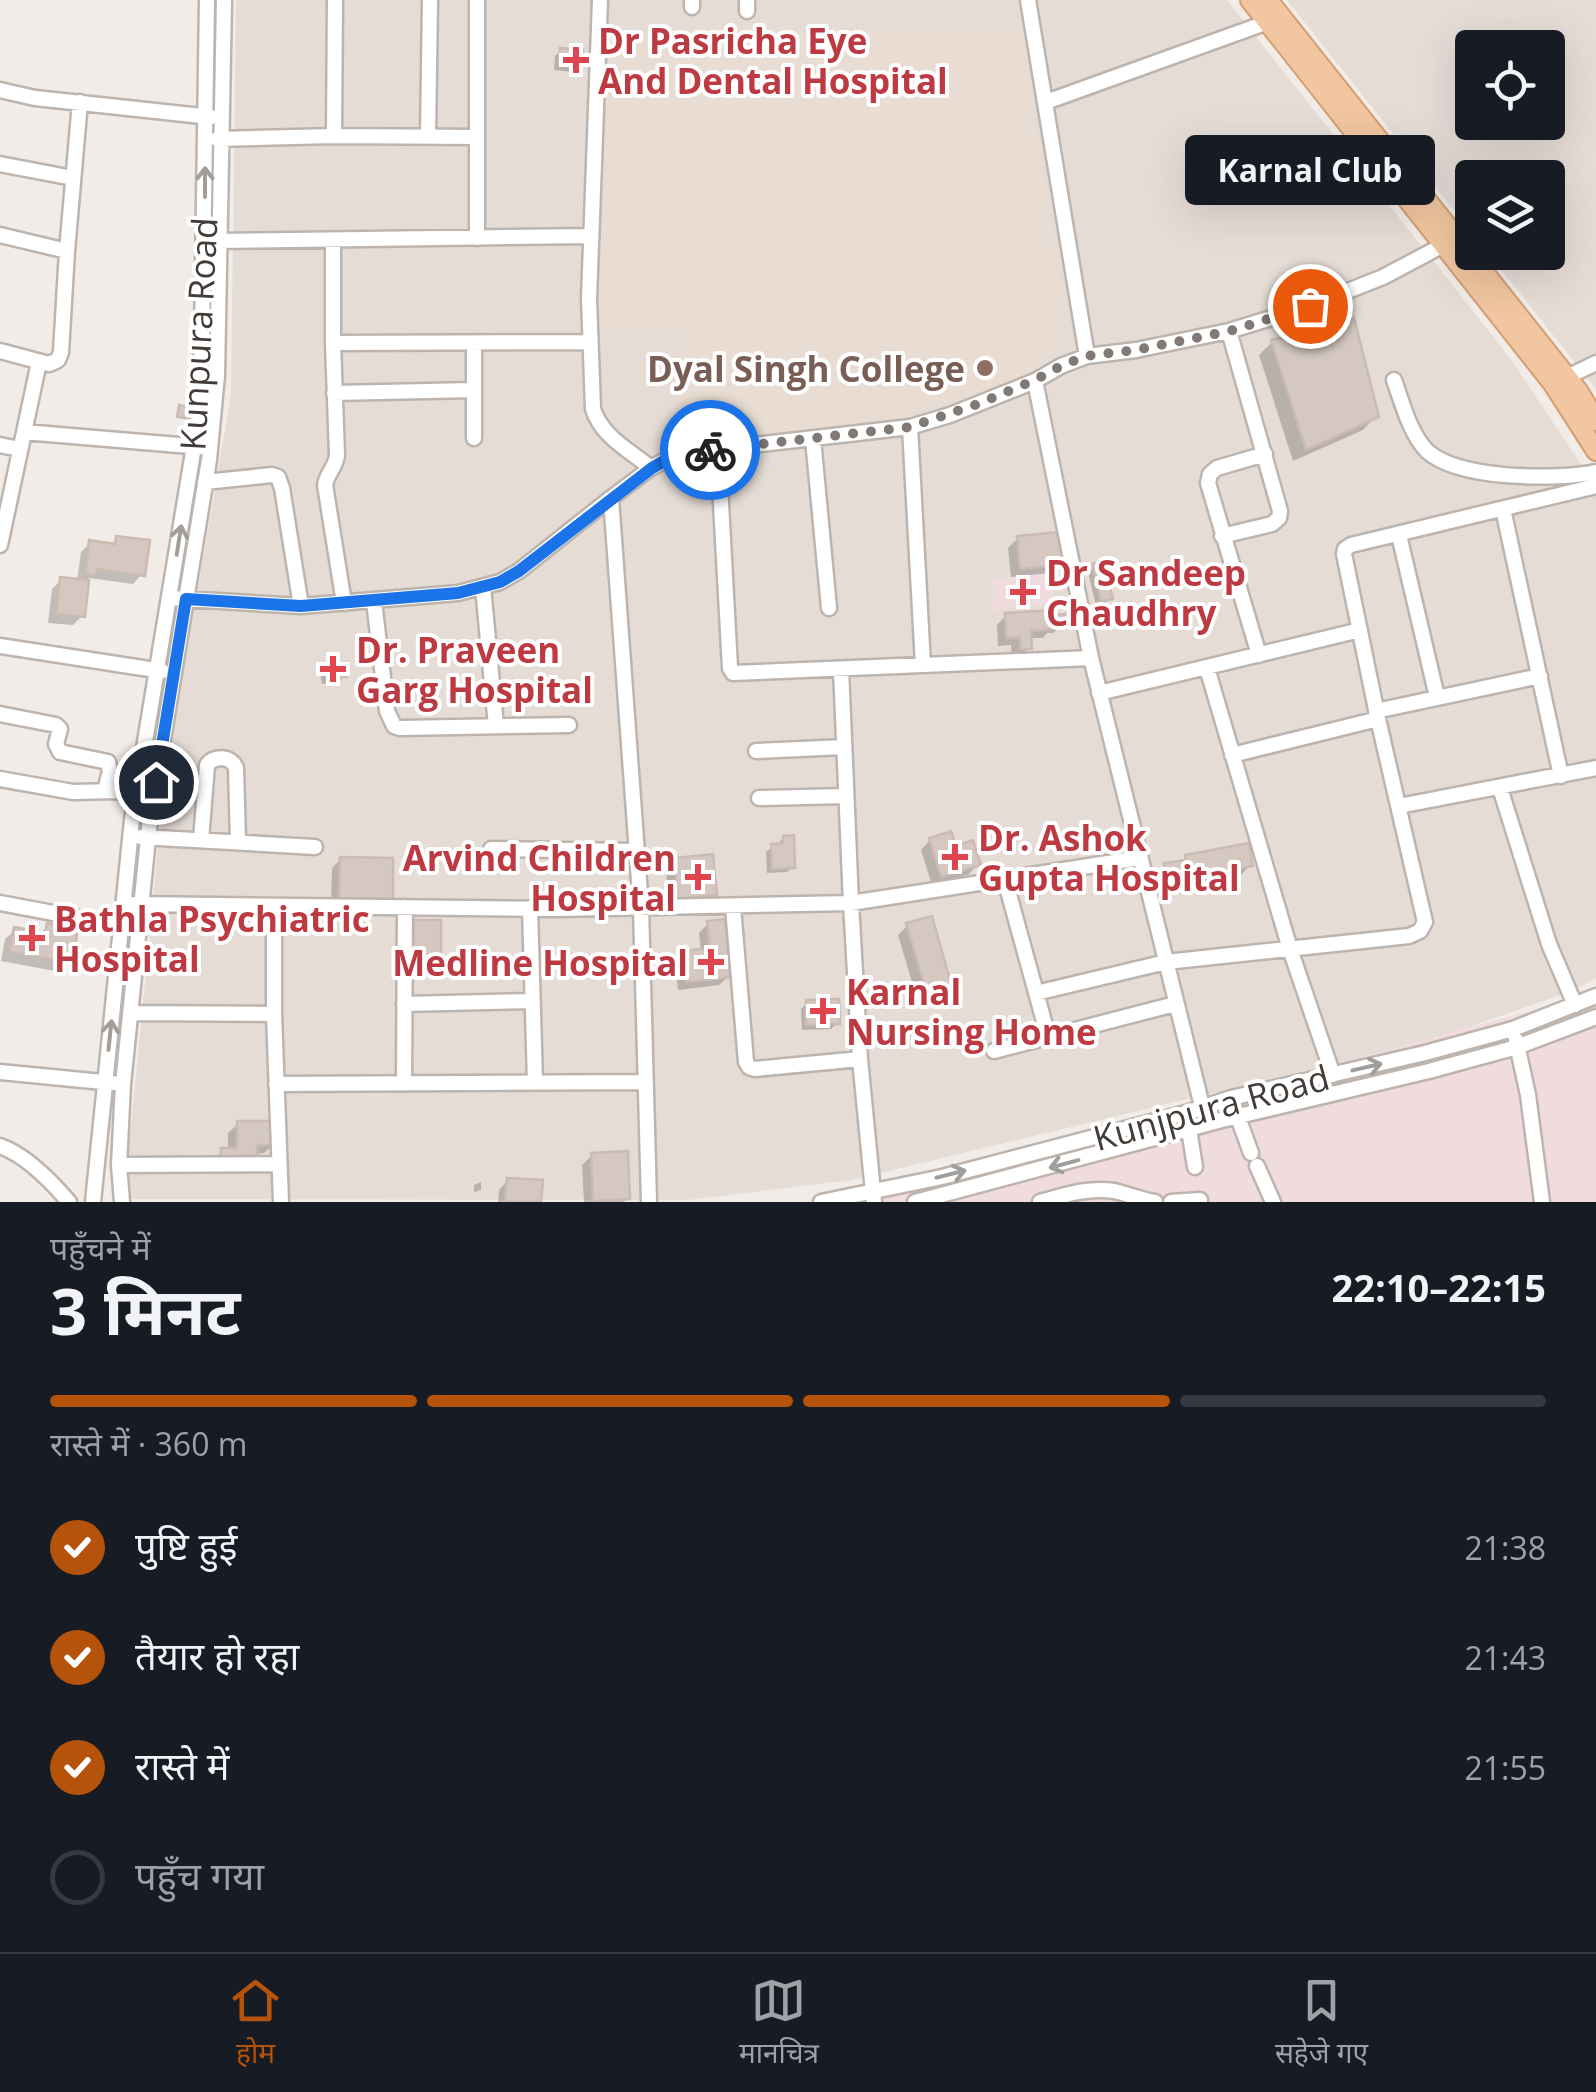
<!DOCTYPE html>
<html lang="hi">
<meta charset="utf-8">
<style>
body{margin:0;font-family:"Open Sans","Noto Sans Devanagari",sans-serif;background:#242831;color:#f1f3f6;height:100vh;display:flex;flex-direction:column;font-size:38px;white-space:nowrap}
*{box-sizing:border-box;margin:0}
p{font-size:32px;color:#9ea1a6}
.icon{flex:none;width:55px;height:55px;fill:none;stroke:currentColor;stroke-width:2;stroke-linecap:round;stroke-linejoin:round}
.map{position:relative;height:1202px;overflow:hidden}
.drawer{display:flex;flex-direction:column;background:#171b24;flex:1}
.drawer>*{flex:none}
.fabs{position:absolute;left:1455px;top:30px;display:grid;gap:20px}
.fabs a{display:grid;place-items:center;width:110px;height:110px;border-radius:10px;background:#171b24;box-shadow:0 10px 40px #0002;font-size:50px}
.pin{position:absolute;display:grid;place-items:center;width:85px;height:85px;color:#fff;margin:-42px;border:5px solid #fff;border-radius:50%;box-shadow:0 2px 10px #0007}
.courier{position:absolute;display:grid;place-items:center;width:100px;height:100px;margin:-50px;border:8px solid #1a73e8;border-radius:50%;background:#fff;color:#222;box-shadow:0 2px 12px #0007}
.bubble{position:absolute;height:70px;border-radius:10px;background:#171b24;box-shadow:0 10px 40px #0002;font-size:32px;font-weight:700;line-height:70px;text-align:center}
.head em{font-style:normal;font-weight:700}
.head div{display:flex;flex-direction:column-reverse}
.head{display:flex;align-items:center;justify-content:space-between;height:170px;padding:0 50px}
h1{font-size:65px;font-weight:700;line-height:75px}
.bar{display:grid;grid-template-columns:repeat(4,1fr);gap:15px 10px;align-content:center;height:120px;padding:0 50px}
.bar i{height:12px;border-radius:8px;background:#363941}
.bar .active{background:#b45309}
.bar p{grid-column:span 4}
ol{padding:0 50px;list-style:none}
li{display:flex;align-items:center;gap:30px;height:110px}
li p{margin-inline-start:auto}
li .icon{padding:10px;border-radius:50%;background:#b45309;color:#fff;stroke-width:4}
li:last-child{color:#9ea1a6}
li i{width:55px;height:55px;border:5px solid #363941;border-radius:50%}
.tab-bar{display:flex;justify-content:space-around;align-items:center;height:140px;border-top:2px solid #363941;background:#171b24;font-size:28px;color:#9ea1a6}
.tab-bar a{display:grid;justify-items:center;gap:5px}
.tab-bar .active{color:#b45309}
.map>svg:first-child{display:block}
.residential{fill:#e5dcd6;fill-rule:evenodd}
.education{fill:#e9ddd3}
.medical{fill:#f0dcde}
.shadow{fill:#0003}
.building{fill:#d4c8c1;stroke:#cbbbb2;stroke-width:2.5}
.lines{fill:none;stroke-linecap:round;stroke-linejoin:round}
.minor-casing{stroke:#beb4ae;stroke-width:19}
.major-casing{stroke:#d49e72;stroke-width:22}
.minor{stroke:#fff;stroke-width:14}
.major{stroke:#f1c6a0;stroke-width:18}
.oneway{stroke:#a19d9b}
.done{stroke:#807975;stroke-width:10;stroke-dasharray:0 18}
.route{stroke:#1a73e8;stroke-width:12}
.health-dot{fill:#e0444e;stroke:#fff;stroke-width:4}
.education-dot{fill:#8d6e63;stroke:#fff;stroke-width:4}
.labels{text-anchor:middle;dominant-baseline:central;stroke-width:8;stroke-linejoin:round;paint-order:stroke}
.health-label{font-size:35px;font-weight:bold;fill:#be3a42;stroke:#fff;text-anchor:start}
.street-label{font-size:35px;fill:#433b37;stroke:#fff}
.education-label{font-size:35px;font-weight:bold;fill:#785e54;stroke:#fff;text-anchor:end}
</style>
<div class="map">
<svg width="1596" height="1202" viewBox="0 0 1596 1202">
<rect width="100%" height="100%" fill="#f1ece7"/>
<path class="residential" d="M236,0H1227L1510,358L1596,487V978L1572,991L1429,1041L851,1180L688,1200L124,1199L164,786L231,395Z
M1287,0H1596V389L1488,253L1548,252V178H1472V233ZM1472,48H1548V122H1472Z"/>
<path class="education" d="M1021,30L1066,341L1015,382L865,427L680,439L683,330L599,332L608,37Z"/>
<path class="medical" d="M1052,569L1056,604L993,611V580Z
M1596,993V1202H829Z"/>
<path class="shadow" d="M561,51L579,66L573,72L554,70L555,56Z
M1272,342L1376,416L1363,430L1293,461L1259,355Z
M1018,538L1059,564L1050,573L1011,577L1008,548Z
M117,539L142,574L133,584L89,578L86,581L82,616L73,625L48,623L52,589L61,580L77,581L81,552L90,543L110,545Z
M1094,566L1107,585L1110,598L1104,604L1096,606L1088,572Z
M1006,615L1052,617L1063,624L1053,633H1047L1043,638H1029V648L1020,657L1012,658L1011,645L998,646L997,625Z
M326,668L344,676L339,681L322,684L320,674Z
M784,838L793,867L787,872L767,873L766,852Z
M930,840L954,849L978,864L969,874L932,885L921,850Z
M1186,857L1250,865L1241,875L1158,890L1156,875L1165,866L1180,863Z
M341,859L390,898L381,908L331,907L332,868Z
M676,860L714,894L705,904L669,907L666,870Z
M413,923L439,962L429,972H404V932Z
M708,924L729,976L719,985L678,990L675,963L685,954L701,952L699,933Z
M908,925L948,983L939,993L917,999L898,935Z
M48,926L70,962L60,972L1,961L5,939L15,930L39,934Z
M807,1003L837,1023L831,1029L802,1030L801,1009Z
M238,1124L274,1144L264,1153L213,1160L222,1151H228V1133Z
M592,1155L628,1198L624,1202H584L582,1165Z
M508,1180L539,1202H498L499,1190Z
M481,1182V1190L474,1192V1185Z"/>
<path class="building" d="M560,48L583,50L582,67L559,65Z
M1354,318L1379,417L1306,450L1271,340Z
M179,405L193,408L191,419L177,417Z
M1059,532L1062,565L1020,569L1017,536Z
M116,536L150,540L145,576L97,569L96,575L85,574L89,540L115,544Z
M1108,560L1113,583L1109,584L1113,599L1101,601L1092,564Z
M60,577L89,580L85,617L56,614Z
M1054,610V615L1065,614V625H1054L1055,629L1031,631L1032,649H1020V637L1006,638L1005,613Z
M345,663L347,677L327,679L325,666Z
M951,831L956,846L973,840L981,865L941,877L929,838Z
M794,835L795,868L772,869L771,844L783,843V836Z
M1249,843L1253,866L1167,882L1164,863L1186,860L1185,855Z
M713,854L717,895L678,899L674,858Z
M340,857L393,858V899L339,898Z
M932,916L951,984L926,991L906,923Z
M725,919L731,977L687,982L684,951L710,948L707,921Z
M412,920H441V963H412Z
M47,923L78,929L72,963L9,952L14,927L45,933Z
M839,999L840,1024L806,1025V1000Z
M237,1121H276V1145H257V1161H221V1148H237Z
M628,1151L630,1199L593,1201L591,1153Z
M507,1178L543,1180L541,1202H505Z"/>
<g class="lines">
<defs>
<path id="minor" d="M600,0L589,299L593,409C602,437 629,450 651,468
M1028,0L1087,356
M692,7V0
M747,11V0
M0,90L35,98L211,117
M1046,102L1268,22L1274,17
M334,136L335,0
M428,137L430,0
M217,139L334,136L476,137
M0,164L73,178
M0,235L67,251
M477,238V0
M333,240V343L337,455C336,467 327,473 325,485L344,603
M212,241L591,236
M333,343L590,342
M474,343V438
M0,351L49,364L58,360L61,352L67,251L80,102
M1567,377L1596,363
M1394,380C1402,402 1410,434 1427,451C1459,480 1556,480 1596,472
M1035,381L1091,658L1202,1106
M334,393L474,390
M910,427L923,665
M24,432L202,447
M813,439L829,608
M0,445L20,449
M718,449L730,668L733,673L1091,658
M205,482L272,475L278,477L282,488L301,606
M611,498L641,908L649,1202
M1503,509L1561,776
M1399,535L1437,697
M1222,536L1272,524L1279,518L1280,511L1229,331
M0,545L39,362
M483,587L496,726
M169,598L301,606L458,593L500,582L519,571L611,498L651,468L671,457L718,449L910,427L950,415L1035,381L1061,366L1087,356L1136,350L1229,331L1310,306L1383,277L1451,241
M374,601L387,711L394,726L400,728L569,725
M0,646L162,671
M1259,655L1208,483L1210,474L1217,468L1265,454
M1207,668L1290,949L1333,1075
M841,669L851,903L860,1059L874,1202
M1099,693L1360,630
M1376,711L1540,676
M0,714L56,725L60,729L56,744L60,752L108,762L110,771L105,791
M756,751L844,747
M1232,755L1378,719
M0,779L73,792L116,791L137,794
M1500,788L1549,944L1575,1005
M759,798L846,796
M1399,806L1596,768
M141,837L315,847
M201,840L207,765C214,755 232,756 236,768L238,842
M491,849L637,851
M1005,880L1048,1036
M0,903L127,927
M134,904L559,909L851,903L1140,858
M274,907V1014L281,1202
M733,907L746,1062L749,1067L755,1069L860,1059
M530,908L535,1082
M1036,993L1166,962L1409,936L1420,931L1425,922L1378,719L1344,554L1345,549L1351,545L1596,486
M404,1004L533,1001
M131,1013L274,1014
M1516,1040L1528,1095L1542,1202
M994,1051L1175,1004
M0,1072L113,1083
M404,1083L405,907
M276,1084L645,1082
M1231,1098L1251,1153
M1188,1123L1195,1167
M0,1146C26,1155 51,1181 69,1202
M119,1165L279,1164
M1257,1166L1273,1202
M93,1202L132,820L201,404L207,0
M122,1202L119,1165L123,1084L150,819L209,460L217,375L224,0
M821,1202L942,1177L1186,1113L1231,1098L1425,1053L1513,1029L1596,996
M915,1202L1222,1120L1429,1071L1517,1047L1596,1017
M1040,1202C1065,1195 1088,1187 1114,1191C1128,1194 1141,1200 1155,1202
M1171,1202L1200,1200"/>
<path id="major" d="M1250,0L1553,384L1596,451
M1268,0L1579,392L1596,421"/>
</defs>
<use href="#minor" class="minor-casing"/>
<use href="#major" class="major-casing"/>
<use href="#minor" class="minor"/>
<use href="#major" class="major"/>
</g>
<defs><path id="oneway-shaft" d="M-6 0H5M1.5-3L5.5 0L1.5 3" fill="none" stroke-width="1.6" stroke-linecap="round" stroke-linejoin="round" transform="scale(2.5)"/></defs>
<g class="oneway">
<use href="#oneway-shaft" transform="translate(205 182) rotate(-90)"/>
<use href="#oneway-shaft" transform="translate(179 540) rotate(-81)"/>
<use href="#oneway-shaft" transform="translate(110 1035) rotate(-84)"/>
<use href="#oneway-shaft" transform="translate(1367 1067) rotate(-13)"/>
<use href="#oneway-shaft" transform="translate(1064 1164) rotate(165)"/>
<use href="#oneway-shaft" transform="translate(951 1174) rotate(-14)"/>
</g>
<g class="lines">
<path class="done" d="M710,450L910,427L978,404L1035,380L1061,366L1086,356L1136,350L1230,331L1310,306"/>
<path class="route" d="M156,782L186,599L301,606L458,593L500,582L519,571L652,468L671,457L710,450"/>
</g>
<g class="health-dot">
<path d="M571 45h10v10h10v10h-10v10h-10v-10h-10v-10h10z"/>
<path d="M1018 577h10v10h10v10h-10v10h-10v-10h-10v-10h10z"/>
<path d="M328 654h10v10h10v10h-10v10h-10v-10h-10v-10h10z"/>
<path d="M950 842h10v10h10v10h-10v10h-10v-10h-10v-10h10z"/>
<path d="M693 862h10v10h10v10h-10v10h-10v-10h-10v-10h10z"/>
<path d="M27 923h10v10h10v10h-10v10h-10v-10h-10v-10h10z"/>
<path d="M706 947h10v10h10v10h-10v10h-10v-10h-10v-10h10z"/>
<path d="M818 996h10v10h10v10h-10v10h-10v-10h-10v-10h10z"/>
</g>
<circle class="education-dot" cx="985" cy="368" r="10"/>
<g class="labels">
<g class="health-label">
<text x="598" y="40">Dr Pasricha Eye<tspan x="598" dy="40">And Dental Hospital</tspan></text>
<text x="1046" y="572">Dr Sandeep<tspan x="1046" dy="40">Chaudhry</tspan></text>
<text x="356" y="649">Dr. Praveen<tspan x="356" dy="40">Garg Hospital</tspan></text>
<text x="978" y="837">Dr. Ashok<tspan x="978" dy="40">Gupta Hospital</tspan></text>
<text x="676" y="857" text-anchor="end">Arvind Children<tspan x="676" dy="40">Hospital</tspan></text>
<text x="54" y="918">Bathla Psychiatric<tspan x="54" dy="40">Hospital</tspan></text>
<text x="688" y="962" text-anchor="end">Medline Hospital</text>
<text x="846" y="991">Karnal<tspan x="846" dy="40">Nursing Home</tspan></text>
</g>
<g class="street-label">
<text transform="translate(198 334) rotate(-87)">Kunpura Road</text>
<text transform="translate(1211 1107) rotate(-15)">Kunjpura Road</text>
</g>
<g class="education-label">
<text x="965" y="368">Dyal Singh College</text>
</g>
</g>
</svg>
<div class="fabs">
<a><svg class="icon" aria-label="locate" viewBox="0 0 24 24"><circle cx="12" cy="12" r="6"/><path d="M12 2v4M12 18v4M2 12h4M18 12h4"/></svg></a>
<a><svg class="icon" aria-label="layers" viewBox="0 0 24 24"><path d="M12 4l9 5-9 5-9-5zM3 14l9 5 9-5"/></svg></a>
</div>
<div class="pin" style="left:1310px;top:306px;background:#ea580c"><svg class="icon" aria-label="bag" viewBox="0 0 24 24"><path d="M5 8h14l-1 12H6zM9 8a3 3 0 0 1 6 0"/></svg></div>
<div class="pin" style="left:156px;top:782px;background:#1f2937"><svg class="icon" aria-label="home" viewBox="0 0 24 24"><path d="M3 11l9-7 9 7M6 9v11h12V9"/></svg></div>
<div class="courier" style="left:710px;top:450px"><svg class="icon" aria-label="bike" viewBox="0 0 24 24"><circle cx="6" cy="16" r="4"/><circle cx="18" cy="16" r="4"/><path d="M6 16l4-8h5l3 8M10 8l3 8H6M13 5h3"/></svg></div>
<div class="bubble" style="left:1185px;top:135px;width:250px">Karnal Club</div>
</div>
<section class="drawer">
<div class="head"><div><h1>3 मिनट</h1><p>पहुँचने में</p></div><em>22:10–22:15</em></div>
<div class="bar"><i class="active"></i><i class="active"></i><i class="active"></i><i></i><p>रास्ते में · 360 m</p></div>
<ol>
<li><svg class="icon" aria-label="check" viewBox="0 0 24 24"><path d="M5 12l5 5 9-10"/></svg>पुष्टि हुई<p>21:38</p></li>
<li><svg class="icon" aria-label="check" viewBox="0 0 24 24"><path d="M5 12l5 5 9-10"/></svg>तैयार हो रहा<p>21:43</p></li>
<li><svg class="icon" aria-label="check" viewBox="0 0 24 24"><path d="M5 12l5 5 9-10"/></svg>रास्ते में<p>21:55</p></li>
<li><i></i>पहुँच गया</li>
</ol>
</section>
<nav class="tab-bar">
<a class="active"><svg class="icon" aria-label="home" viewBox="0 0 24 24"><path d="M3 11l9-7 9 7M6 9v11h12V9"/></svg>होम</a>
<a><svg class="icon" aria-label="map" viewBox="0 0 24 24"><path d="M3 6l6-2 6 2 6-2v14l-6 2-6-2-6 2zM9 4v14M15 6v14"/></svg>मानचित्र</a>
<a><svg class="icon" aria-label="saved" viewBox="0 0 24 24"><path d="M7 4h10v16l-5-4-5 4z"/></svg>सहेजे गए</a>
</nav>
